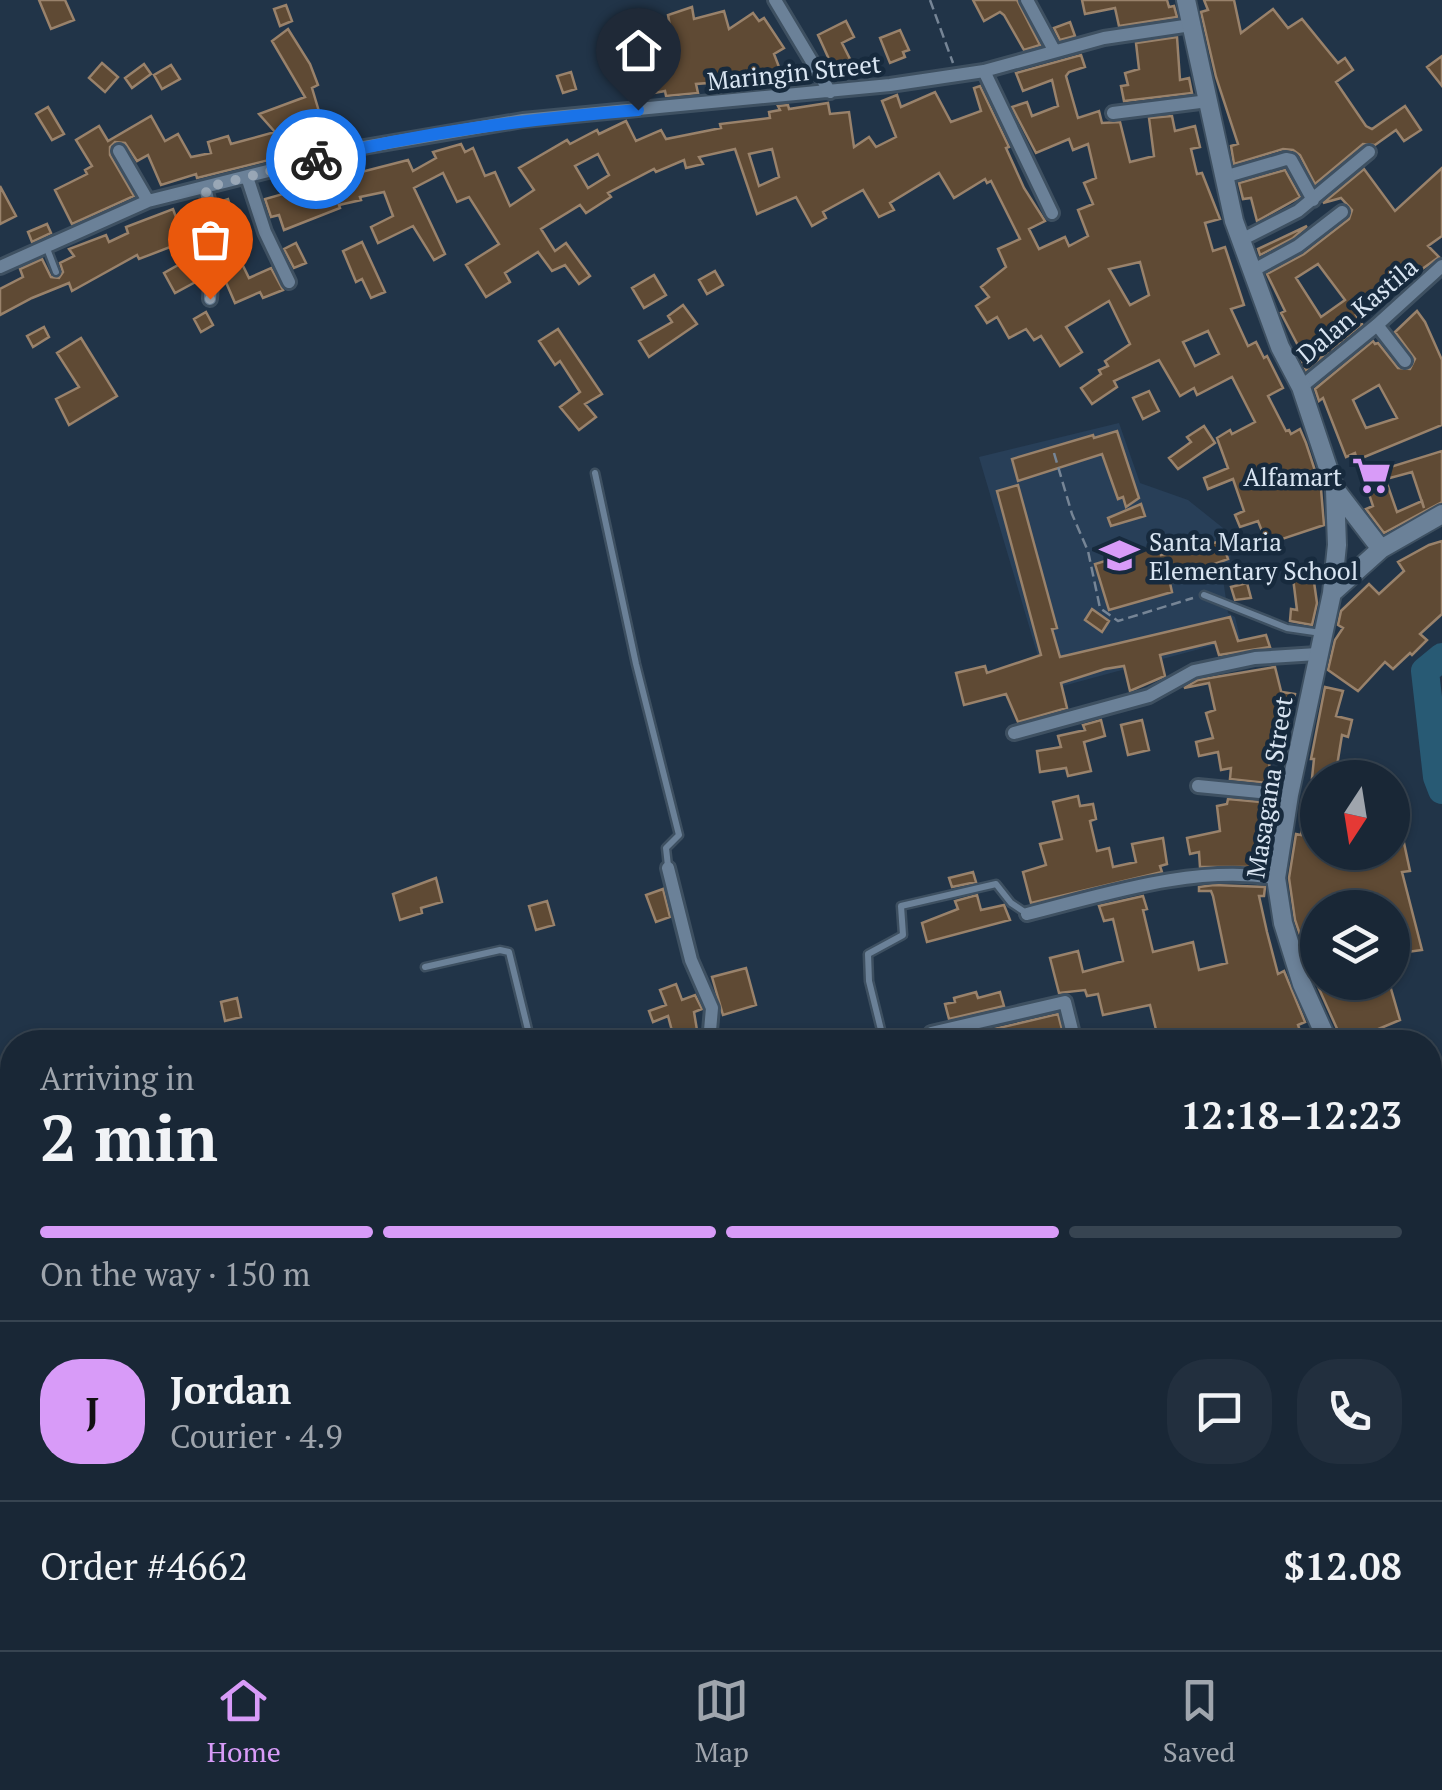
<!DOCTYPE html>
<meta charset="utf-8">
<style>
body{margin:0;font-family:"PT Serif",serif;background:#222f3e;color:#f1f3f6;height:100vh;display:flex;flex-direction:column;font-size:38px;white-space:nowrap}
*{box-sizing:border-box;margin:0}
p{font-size:32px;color:#9fa5ad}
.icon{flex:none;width:55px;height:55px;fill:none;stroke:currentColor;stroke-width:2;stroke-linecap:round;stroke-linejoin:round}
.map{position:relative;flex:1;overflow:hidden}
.side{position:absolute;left:0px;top:1030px;width:1442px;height:620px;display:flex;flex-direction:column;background:#192736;border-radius:40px 40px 0 0;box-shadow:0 2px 8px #0004,0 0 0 2px #374451}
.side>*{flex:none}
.needle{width:65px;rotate:192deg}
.buttons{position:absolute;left:1300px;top:760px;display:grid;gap:20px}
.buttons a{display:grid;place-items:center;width:110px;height:110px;border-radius:50%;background:#192736;box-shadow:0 2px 8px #0004,0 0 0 2px #374451;font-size:50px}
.pin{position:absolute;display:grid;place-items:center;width:85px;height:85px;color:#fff;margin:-102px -42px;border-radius:50% 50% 50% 0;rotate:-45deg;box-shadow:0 0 10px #0007}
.pin .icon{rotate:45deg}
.courier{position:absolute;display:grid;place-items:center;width:100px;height:100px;margin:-50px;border:8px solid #1a73e8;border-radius:50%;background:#fff;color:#222;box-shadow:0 2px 12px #0007}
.headline em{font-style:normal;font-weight:700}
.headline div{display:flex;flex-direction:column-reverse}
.headline{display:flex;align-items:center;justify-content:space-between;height:170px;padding:0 40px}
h1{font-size:65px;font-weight:700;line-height:75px}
.bar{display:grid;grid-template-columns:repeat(4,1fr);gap:15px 10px;align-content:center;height:120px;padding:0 40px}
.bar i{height:12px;border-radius:8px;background:#374451}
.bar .current{background:#d89bf8}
.bar p{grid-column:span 4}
.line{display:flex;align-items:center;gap:25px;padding:0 40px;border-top:2px solid #374451}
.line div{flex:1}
.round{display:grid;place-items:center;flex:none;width:105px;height:105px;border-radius:40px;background:#222f3e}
.menu{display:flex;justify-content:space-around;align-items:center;height:140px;border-top:2px solid #374451;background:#192736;font-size:28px;color:#9fa5ad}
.menu a{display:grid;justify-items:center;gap:5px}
.menu .current{color:#d89bf8}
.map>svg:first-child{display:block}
.built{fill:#283f58}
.green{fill:#2a4536}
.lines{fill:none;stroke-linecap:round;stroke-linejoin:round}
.river{stroke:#285a74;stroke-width:28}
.building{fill:#5f4a34;stroke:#99826b;stroke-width:2.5;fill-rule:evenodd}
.lane-casing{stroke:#3e5061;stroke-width:11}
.street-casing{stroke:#3e5061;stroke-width:18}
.secondary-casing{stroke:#3e5061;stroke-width:22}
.path{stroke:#768596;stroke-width:2.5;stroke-dasharray:10 5;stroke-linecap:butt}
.lane{stroke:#6b8198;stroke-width:6}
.street{stroke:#6b8198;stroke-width:12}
.secondary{stroke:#6b8198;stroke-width:18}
.done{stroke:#99a7b6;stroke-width:10;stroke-dasharray:0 18}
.route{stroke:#1a73e8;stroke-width:12}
.labels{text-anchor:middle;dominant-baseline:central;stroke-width:9;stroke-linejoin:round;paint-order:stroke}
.street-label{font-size:25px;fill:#d9e5f2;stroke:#172a3d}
.poi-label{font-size:25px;fill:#d9e5f2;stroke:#172a3d;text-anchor:end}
</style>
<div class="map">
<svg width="1442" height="1650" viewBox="0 0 1442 1650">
<rect width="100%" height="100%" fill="#213448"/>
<path class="built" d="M1119,423L1140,483L1188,500L1223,528L1231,548L1230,561L1223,579L1228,613L1235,617L1240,638L1048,690L979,457Z"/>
<path class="green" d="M763,1638H1019L1024,1650H758L754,1640Z"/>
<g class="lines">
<path class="river" d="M1442,657L1425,671L1437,777L1442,790"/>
</g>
<path class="building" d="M39,0H65L74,20L51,29Z
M973,0H1017L1040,45L1024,50L1004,15L1000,12L984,21Z
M1082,0H1167L1169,7L1174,6L1177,17L1119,26L1115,8L1085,14Z
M1204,0H1234L1241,33L1273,9L1288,28L1302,19L1338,63L1345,58L1353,70L1336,82L1366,126L1372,129L1405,106L1421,130L1404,141L1396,130L1375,145L1363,144L1315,184L1300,155L1293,150L1283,149L1234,164L1231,146L1238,144L1216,77L1201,12L1208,10Z
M286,5L292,21L280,26L274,9Z
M692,7L694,19L724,11L729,29L753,13L759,21L764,18L784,48L774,54L786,85L771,86L768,78L742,82L741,74L708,79V83L696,84L698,93L666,96L665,91L637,96L635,85L630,86L625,54L674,47L668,15Z
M846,21L854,37L842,43L850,59L833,68L818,35Z
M1070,22L1075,36L1060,40L1054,28Z
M288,29L310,64L318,85L312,88L329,145L197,178L196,174L161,185L148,155L137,161L125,143L115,142L110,147V155L134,196L72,224L55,190L87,174L85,170L92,166L76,140L99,126L108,141L151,116L165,141L178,134L191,157L211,153L208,142L228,136L231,144L275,132L259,114L305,97L272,41Z
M900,30L909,50L903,52L905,57L890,63L880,38Z
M1177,37L1180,80L1189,78L1192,93L1124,101L1121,86L1128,85L1125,73L1139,69L1136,43Z
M1081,55L1085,67L1069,72L1066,76L1078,118L1099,111L1102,123L1120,122L1130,162L1154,156L1149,118L1172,116L1175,131L1195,126L1200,147L1191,149L1197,174L1202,173L1220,219L1205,223L1213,251L1225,247L1244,305L1231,309L1248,346L1256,342L1264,358L1267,356L1283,388L1268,396L1286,431L1289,430L1291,434L1300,429L1306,443L1321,489L1324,525L1267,544L1258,521L1240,527L1235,515L1244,511L1233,479L1208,489L1204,478L1228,468L1217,438L1230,430L1232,434L1255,422L1232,377L1197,395L1194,388L1180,396L1159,360L1114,381L1117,387L1092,404L1081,388L1101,374L1099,370L1108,366L1105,361L1130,344L1109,301L1066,327L1082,352L1060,366L1041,336L1034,340L1026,329L1009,338L997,317L987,323L976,306L989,297L981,287L1006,267L998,249L1020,239L991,181L987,183L985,179L954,198L939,173L890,203L894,210L879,217L863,190L823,212L826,218L812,226L796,197L757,214L735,149L699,157L703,164L686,168L684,160L656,172L654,169L608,193L611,197L586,213L580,205L541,229L555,251L566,243L590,276L579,284L565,265L552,271L538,252L505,273L510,282L486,297L466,265L499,244L469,197L457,202L443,173L414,188L445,254L434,260L413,226L378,243L371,227L393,216L384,192L360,197L361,200L339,205L340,208L284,230L279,215L271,217L265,199L308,187L306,181L328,174L330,180L408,160L413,171L436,158L433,152L461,144L465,152L473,148L485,176L495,172L510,206L534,190L519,168L567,140L570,144L597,130L599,134L626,121L636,141L661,130L666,139L721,128L720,124L770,118L769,112L780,110L778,106L788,105L789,109L828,103L830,114L849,112L854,147L869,137L876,147L896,137L882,101L897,95L901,107L935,92L951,122L981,111L974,88L980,86L1009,147L1006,148L1024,188L1045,221L1029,229L1039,249L1065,237L1069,246L1088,236L1078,210L1093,204L1084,183L1096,178L1088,144L1073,150L1069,139L1036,153L1012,107L1027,102L1032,116L1058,106L1052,80L1023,91L1016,73ZM772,149L779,177L759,186L749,154ZM598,154L609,175L588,188L575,166ZM1140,262L1149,295L1130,305L1109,269ZM1208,331L1219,354L1195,366L1183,342Z
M1442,56V86L1427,67Z
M102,63L118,77L105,92L89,78Z
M144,64L151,74L132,88L125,78Z
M171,65L180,79L162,89L154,75Z
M571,72L576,89L563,93L557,76Z
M48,107L64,134L52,140L36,114Z
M1442,168V236L1428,246L1439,257L1408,279L1404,275L1374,304L1356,315L1362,324L1306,370L1301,359L1304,357L1281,313L1285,311L1267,274L1304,254L1349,219L1352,210L1341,198L1323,203L1364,169L1395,211ZM1318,264L1345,300L1321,317L1296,278Z
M1285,170L1300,197L1257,221L1251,198L1243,199L1239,183Z
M0,186L16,216L0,224Z
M228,199L235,222L225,226L219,202Z
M173,209L177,220L201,212L204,234L139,259L137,255L72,291L69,283L32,298L0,315V289L23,277L20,269L42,259L51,277L59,278L63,272L60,263L74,256L69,249L106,235L109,242L128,233L126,227Z
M47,224L51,233L32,242L28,232Z
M1307,226L1293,238L1260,255L1258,249Z
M229,237L249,278L271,268L283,290L263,298L260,292L235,303L222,273L224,239Z
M362,242L385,292L371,298L362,279L356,282L343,251Z
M296,243L306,263L294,268L284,249Z
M203,251L201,279L175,293L164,273Z
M715,271L723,285L707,294L699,280Z
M654,275L666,295L644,308L632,288Z
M683,305L697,324L649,357L639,341L672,322L668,316Z
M1417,311L1425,322L1442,360V425L1357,460L1355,453L1346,457L1323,398L1319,401L1315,389L1373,341L1375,344L1378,343L1398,368L1410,369L1415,359L1395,332ZM1379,385L1397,418L1366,428L1353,400Z
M206,312L213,325L201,332L194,319Z
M44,327L49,337L33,347L27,336Z
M558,329L602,394L585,404L596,417L579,430L560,407L580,392L560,361L555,365L539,341Z
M81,338L117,396L69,425L56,399L79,387L57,353Z
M1149,391L1159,411L1143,419L1133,398Z
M1204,426L1215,443L1178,469L1169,458L1191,442L1187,437Z
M1117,431L1139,498L1126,507L1123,497L1118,499L1102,454L1018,481L1012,459L1093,435L1094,438Z
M1442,451V502L1384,533L1366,509L1373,506L1363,476L1382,469L1397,512L1422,501L1424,508L1412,472L1390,478L1387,468Z
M1018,485L1057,628L1052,629L1060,657L1230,617L1238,641L1266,635L1270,647L1219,655L1215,642L1160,655L1165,676L1130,691L1124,666L1105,669L1061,683L1067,708L1018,722L1006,694L964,705L956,673L985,666L987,673L1041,655L997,491Z
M1141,504L1145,516L1111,526L1108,518Z
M1222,541L1228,559L1209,566L1210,572L1170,583L1172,592L1109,610L1095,564L1158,545L1161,555Z
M1442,541V614L1420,634L1427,640L1412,655L1410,653L1393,669L1385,662L1358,691L1328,670L1335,640L1343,628L1338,625L1341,611L1369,584L1379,594L1404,571L1398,562L1429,545Z
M1313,575L1317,603L1312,625L1290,621L1291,609L1297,610L1293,578Z
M1247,583L1251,598L1235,600L1231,587Z
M1092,609L1109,621L1102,632L1085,620Z
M1275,667L1282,695V692L1295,694L1286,747L1272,746L1267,783L1230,779L1231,768L1221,770L1218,752L1199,756L1196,742L1213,738L1206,713L1215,710L1209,683L1184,688L1198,680Z
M1325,687L1343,691L1336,716L1352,720L1348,737L1342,735L1335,778H1312L1314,759H1311Z
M1101,720L1105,736L1084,742L1091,771L1068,776L1066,768L1040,772L1037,751L1061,747L1058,736L1085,730L1083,725Z
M1142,720L1149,750L1128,755L1121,725Z
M1310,785L1318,786V852H1392V845L1404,843L1410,871L1402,872L1422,950L1392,954V908H1318V976H1314L1295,920L1289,878L1296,834L1301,835Z
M1078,796L1080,806L1093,804L1096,819L1090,821L1097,851L1109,848L1113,867L1136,862L1132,844L1163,838L1167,864L1160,866L1162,872L1031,903L1023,872L1046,865L1040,844L1062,839L1053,802Z
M1228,799L1273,803L1265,867H1200L1199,852L1190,854L1187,838L1220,831L1217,806L1227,804Z
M973,872L976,882L952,887L949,878Z
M436,878L442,902L421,908L422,913L400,920L393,894Z
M1214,885L1265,887L1264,896H1259L1267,932L1278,974L1284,971L1305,1022L1298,1025L1304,1042H1159L1150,1005L1103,1015L1098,994L1087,996L1085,990L1059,993L1050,958L1078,951L1083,972L1123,961L1113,919L1104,921L1099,906L1143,896L1147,909L1143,910L1153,952L1193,942L1199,970L1227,963L1213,896L1211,891H1199V887Z
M663,889L670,917L656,922L646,895Z
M977,895L981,910L1004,905L1010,920L927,942L922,923L958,909L955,901Z
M547,901L554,925L536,930L529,906Z
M746,968L756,1005L723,1015L712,977Z
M1316,982H1389L1400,1020L1376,1030L1381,1042H1343Z
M676,984L682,1000L695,995L702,1009L694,1012L699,1042H675L668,1016L653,1022L649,1011L666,1005L660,990Z
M976,992L978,998L1000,992L1004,1006L949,1019L945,1004L955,1002L954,998Z
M237,998L241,1017L225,1021L221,1002Z
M1058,1014L1065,1041L1057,1042L1054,1032L993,1042L990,1030Z
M12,1075V1093L1,1095L0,1077Z
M1431,1086L1442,1115V1125L1430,1130Z
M1442,1187V1304L1430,1277V1192Z
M12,1281V1302L0,1305V1284Z
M1434,1394L1442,1425V1465L1437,1467L1442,1480V1528L1430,1532V1395Z
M1398,1638H1424L1429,1650H1402Z"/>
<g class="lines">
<defs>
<path id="lane" d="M46,246L56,272
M595,473L636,664L679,835L666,848L668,866
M1204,595L1287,628L1321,633
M425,967L500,950L509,952L531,1042
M884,1042L869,981L868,954L903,935L901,906L996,884L1011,903L1026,913"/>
<path id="street" d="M775,0L830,92
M1027,0L1054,50
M984,71L1052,213
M1113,113L1208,101
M119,151L148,201
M247,177L265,232L289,282
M1224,177L1286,159L1291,160L1313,200
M205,188L215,226L210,299
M1241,240L1298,211L1369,152
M0,267L148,201L364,147L523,120L890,85L984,71L1104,38L1191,25
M1252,271L1298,246L1342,212
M1377,325L1405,361
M1301,387L1377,325L1442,266
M1014,733L1149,696L1194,671L1255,658L1317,654
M1198,786L1289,795
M668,868L691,960L712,1008L709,1042
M1027,914C1107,894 1193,865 1276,878
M933,1042L931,1033L1065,1002L1075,1042
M0,1360L12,1357
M1430,1625L1440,1650
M1283,1638L1288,1650"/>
<path id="secondary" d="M1186,0L1234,221L1280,347L1301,387L1335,489L1381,549
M1332,593L1381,549L1442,514
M1328,1042L1302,984L1283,923L1276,878L1289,795L1332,593L1337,545L1335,490
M1430,1308L1442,1339"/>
</defs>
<use href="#lane" class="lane-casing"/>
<use href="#street" class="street-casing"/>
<use href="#secondary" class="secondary-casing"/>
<path class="path" d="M930,0L953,63
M1054,453L1072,514L1088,551L1100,608L1118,621L1193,598"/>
<use href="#lane" class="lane"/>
<use href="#street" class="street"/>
<use href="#secondary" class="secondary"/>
</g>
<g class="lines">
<path class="done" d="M210,299L215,226L205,188L316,159"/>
<path class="route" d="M316,159C422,132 529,119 638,110"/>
</g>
<defs>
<symbol id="supermarket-bare" viewBox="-9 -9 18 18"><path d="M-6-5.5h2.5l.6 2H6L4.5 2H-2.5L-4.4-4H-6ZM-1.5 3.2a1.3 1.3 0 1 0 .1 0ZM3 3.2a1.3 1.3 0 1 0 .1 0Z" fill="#d89bf8" stroke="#172a3d" stroke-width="2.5" paint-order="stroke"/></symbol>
<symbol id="school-bare" viewBox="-9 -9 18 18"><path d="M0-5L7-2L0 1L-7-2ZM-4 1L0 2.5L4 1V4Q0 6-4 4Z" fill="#d89bf8" stroke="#172a3d" stroke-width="2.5" paint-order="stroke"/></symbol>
</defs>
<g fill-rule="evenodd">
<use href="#supermarket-bare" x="1344" y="448" width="55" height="55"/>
<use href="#school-bare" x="1092" y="528" width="55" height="55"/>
</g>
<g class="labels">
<g class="street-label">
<text transform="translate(794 72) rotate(-6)">Maringin Street</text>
<text transform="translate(1357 310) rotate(-40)">Dalan Kastila</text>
<text transform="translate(1269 787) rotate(-81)">Masagana Street</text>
</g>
<g class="poi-label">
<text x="1342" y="476">Alfamart</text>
<text x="1149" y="541" text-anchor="start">Santa Maria<tspan x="1149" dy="29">Elementary School</tspan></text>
</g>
</g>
</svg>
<div class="buttons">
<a><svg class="needle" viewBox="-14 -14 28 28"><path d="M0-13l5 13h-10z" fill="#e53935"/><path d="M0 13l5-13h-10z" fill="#9fa5ad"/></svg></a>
<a><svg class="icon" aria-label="layers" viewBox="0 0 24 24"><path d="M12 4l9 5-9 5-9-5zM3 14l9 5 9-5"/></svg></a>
</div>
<div class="pin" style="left:210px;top:299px;background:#ea580c"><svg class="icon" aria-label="bag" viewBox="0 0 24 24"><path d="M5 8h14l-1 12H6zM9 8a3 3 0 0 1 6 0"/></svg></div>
<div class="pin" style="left:638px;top:110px;background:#1f2937"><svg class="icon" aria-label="home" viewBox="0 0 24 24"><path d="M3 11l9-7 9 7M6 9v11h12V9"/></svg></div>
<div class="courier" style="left:316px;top:159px"><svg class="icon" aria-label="bike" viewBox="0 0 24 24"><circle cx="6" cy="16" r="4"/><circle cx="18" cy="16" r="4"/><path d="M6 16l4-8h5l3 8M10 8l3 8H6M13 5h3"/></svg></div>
<section class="side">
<div class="headline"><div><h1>2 min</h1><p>Arriving in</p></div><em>12:18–12:23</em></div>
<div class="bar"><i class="current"></i><i class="current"></i><i class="current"></i><i></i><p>On the way · 150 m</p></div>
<div class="line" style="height:180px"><b class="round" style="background:#d89bf8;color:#111">J</b><div><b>Jordan</b><p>Courier · 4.9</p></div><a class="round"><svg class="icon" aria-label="chat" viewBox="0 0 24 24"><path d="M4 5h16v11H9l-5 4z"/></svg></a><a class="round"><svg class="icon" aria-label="phone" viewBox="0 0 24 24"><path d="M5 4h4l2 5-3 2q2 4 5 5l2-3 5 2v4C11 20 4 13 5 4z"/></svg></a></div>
<div class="line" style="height:130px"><div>Order #4662</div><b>$12.08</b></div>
</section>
</div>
<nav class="menu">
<a class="current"><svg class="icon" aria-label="home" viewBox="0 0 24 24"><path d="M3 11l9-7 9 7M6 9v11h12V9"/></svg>Home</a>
<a><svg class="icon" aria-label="map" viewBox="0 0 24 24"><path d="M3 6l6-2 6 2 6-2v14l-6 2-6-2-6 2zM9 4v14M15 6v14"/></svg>Map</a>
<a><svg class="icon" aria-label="saved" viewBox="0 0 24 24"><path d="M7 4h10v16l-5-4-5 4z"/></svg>Saved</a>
</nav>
